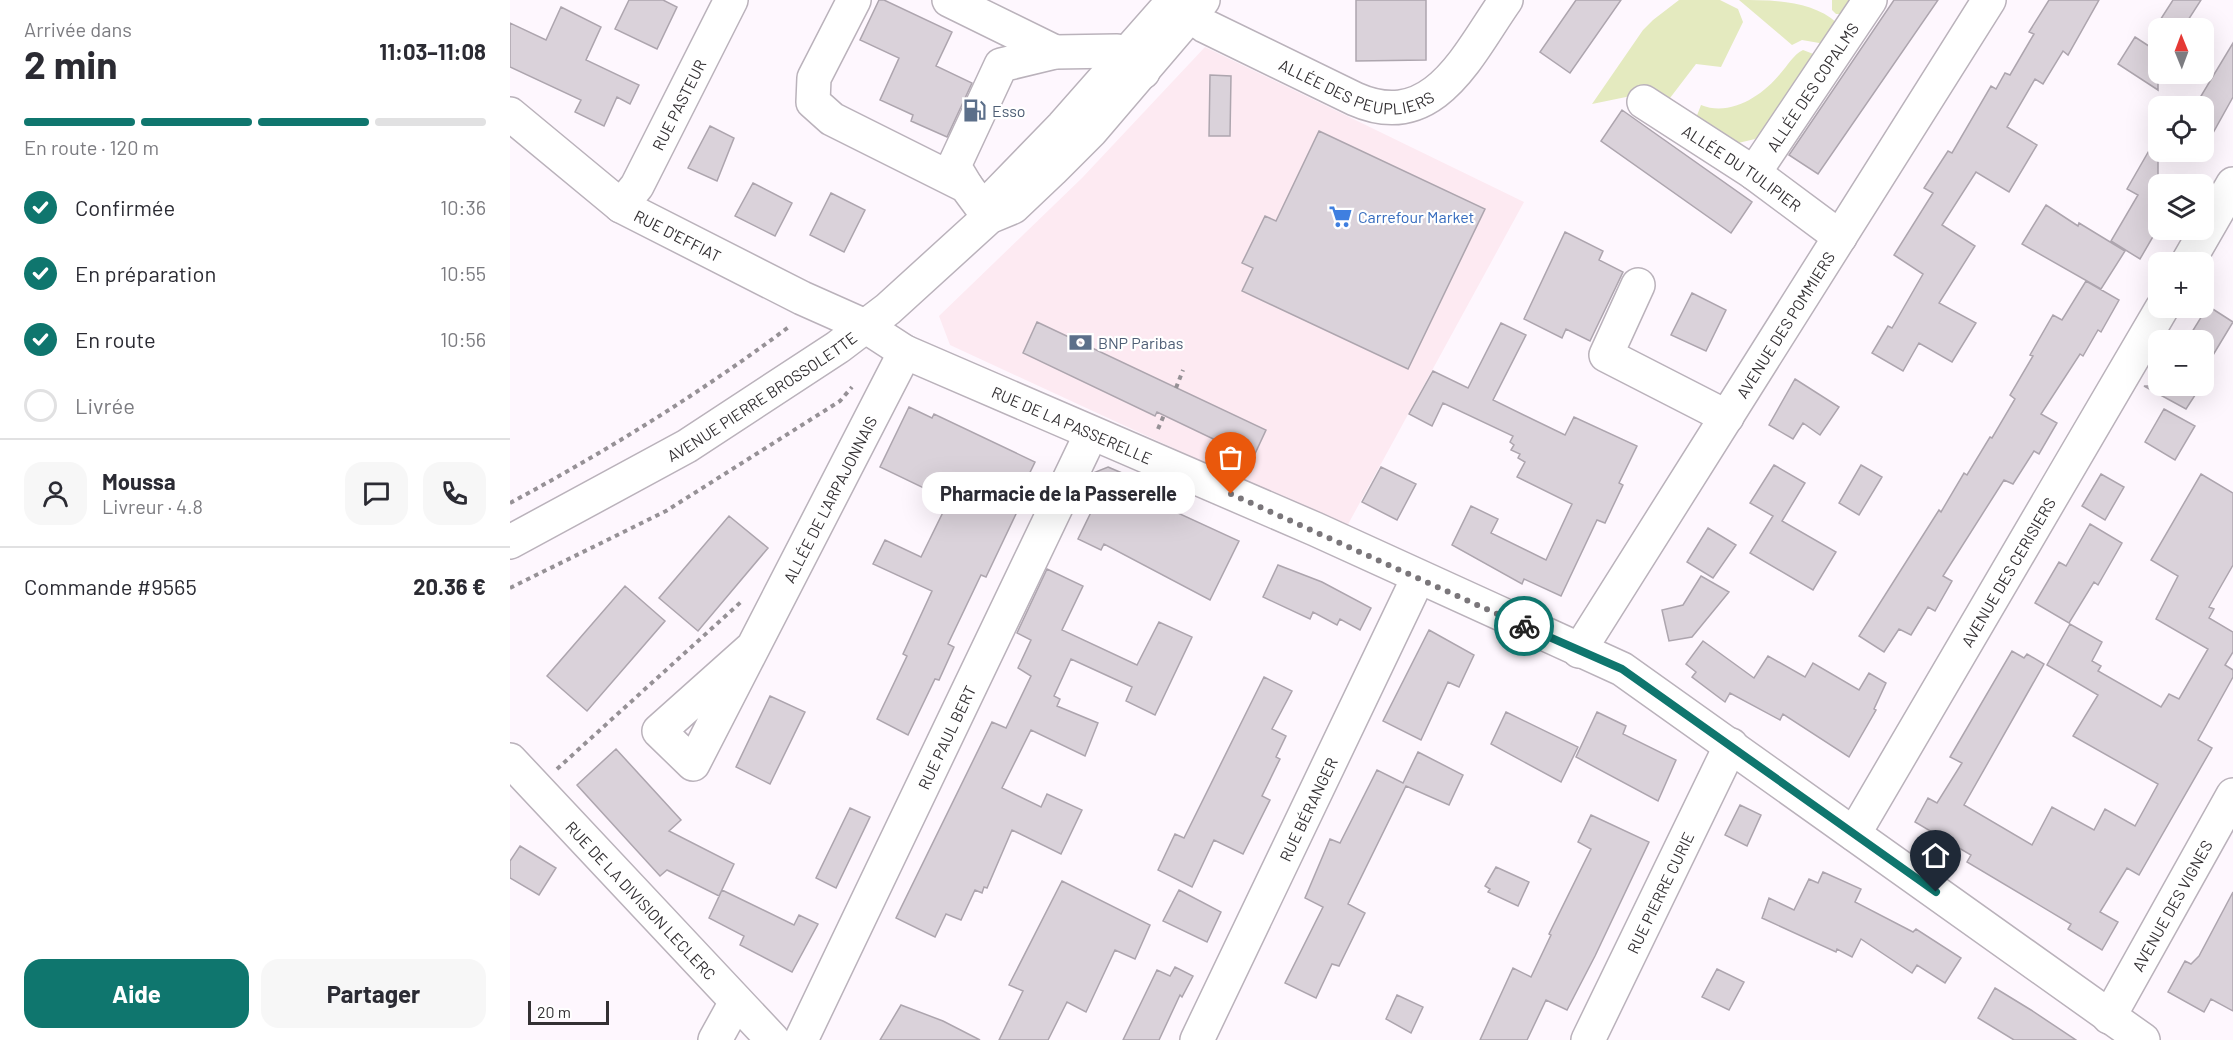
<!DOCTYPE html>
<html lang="fr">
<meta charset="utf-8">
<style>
body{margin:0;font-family:Barlow,sans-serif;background:#f7f7f7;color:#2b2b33;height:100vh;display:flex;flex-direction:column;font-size:22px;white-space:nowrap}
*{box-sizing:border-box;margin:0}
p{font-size:20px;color:#7c7c81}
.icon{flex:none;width:33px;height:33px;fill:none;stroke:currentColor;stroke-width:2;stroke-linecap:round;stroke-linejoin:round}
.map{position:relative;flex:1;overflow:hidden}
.details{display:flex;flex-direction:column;background:#fff;width:510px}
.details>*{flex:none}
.needle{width:39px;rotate:359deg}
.tools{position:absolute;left:1638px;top:18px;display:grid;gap:12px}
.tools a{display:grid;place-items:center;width:66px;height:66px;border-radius:12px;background:#fff;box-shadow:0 6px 24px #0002;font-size:30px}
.scale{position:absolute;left:18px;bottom:15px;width:81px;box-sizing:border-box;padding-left:6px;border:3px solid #333033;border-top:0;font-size:16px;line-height:21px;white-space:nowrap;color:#333033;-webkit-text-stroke:4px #fff;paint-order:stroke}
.pin{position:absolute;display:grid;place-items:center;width:51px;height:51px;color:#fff;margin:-62px -26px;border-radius:50% 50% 50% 0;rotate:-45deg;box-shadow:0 0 6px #0007}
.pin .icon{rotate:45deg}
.courier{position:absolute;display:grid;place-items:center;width:60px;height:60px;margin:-30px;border:4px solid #0f766e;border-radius:50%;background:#fff;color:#222;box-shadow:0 2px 8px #0007}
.bubble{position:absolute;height:42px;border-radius:18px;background:#fff;box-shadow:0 6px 24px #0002;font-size:20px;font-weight:700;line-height:42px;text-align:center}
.headline em{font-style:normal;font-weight:700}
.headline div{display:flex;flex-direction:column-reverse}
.headline{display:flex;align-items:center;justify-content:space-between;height:102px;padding:0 24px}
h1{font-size:39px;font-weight:700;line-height:45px}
.bar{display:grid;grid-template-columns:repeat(4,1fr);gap:9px 6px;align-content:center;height:72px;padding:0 24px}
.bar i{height:8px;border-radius:4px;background:#e1e1e2}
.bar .selected{background:#0f766e}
.bar p{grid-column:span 4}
.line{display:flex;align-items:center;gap:15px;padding:0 24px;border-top:2px solid #e1e1e2}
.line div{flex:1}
.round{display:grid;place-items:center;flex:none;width:63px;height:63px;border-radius:18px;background:#f7f7f7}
ol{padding:0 24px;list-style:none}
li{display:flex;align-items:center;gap:18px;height:66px}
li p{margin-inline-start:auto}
li .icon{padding:6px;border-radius:50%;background:#0f766e;color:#fff;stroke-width:4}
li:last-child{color:#7c7c81}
li i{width:33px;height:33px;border:3px solid #e1e1e2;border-radius:50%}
.primary-button{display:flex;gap:12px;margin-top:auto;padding:12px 24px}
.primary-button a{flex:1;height:69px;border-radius:18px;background:#0f766e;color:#fff;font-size:24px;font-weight:700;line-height:69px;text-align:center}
.primary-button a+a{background:#f7f7f7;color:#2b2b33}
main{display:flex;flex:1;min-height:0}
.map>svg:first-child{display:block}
.commercial{fill:#fdeaf2}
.green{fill:#e4eabf}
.building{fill:#dad2da;stroke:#ada5ae;stroke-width:1.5}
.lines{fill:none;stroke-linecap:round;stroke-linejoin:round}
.minor-casing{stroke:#bab2bb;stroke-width:36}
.major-casing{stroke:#bab2bb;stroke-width:36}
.path{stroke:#969196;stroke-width:4;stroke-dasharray:4.5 4.5;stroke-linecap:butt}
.minor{stroke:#fff;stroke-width:33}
.major{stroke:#fff;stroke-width:33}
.done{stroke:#7a767a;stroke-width:6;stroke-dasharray:0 10.8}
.route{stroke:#0f766e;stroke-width:8}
.labels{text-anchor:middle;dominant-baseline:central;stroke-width:4.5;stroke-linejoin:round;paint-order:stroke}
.street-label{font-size:16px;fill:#333033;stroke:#fff}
.service-label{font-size:16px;fill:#4e5e75;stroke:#fff;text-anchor:start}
.shop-label{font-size:16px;fill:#366cbe;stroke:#fff;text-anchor:start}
</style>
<main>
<section class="details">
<div class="headline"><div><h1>2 min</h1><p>Arrivée dans</p></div><em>11:03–11:08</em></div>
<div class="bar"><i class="selected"></i><i class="selected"></i><i class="selected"></i><i></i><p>En route · 120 m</p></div>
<ol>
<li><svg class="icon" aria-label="check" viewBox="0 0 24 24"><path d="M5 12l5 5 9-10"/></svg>Confirmée<p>10:36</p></li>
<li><svg class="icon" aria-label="check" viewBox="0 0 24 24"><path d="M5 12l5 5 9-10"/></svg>En préparation<p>10:55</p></li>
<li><svg class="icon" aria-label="check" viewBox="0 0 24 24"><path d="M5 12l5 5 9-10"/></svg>En route<p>10:56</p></li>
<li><i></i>Livrée</li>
</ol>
<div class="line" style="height:108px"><a class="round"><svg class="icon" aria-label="person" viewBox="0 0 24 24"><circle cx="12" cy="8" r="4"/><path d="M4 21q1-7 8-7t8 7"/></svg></a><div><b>Moussa</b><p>Livreur · 4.8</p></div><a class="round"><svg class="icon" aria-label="chat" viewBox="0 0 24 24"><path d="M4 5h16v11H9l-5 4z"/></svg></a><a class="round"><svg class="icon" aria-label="phone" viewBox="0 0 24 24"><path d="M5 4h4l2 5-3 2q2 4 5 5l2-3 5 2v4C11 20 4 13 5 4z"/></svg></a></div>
<div class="line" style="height:78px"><div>Commande #9565</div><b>20.36 €</b></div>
<div class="primary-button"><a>Aide</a><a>Partager</a></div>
</section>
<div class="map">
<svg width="1723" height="1040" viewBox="0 0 1723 1040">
<rect width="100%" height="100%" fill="#fef7fe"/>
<path class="commercial" d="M695,47L1014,202L836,528L440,345L429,316L572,178Z"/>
<path class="green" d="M1169,0H1210L1228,9L1233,22L1211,67L1186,64L1160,98L1121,96L1082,104L1133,30L1143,20Z
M1229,0C1261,0 1302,0 1327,23L1315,44L1292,40L1282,45Z
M1322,0H1350L1340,14H1326L1322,10Z
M1293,50L1306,55L1257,126L1245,139L1224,144L1186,118L1191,105C1220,117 1252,96 1270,74C1278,65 1283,55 1293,50Z"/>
<path class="building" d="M119,0H153L167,7L147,49L105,29Z
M369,0H374L442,32L426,66L462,83L437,137L401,121L403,115L370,100L389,58L350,40Z
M846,0H916V60L846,61Z
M1066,0H1111L1060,73L1030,52Z
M1384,0H1428L1308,174L1279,155Z
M1539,0H1589L1558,55L1553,51L1533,84L1525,79L1497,127L1527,145L1499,192L1466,172L1432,225L1465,246L1429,303L1466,323L1442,362L1409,343L1393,371L1362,353L1378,326L1382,328L1413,274L1384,255L1423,193L1414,188L1438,151L1442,153L1481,86L1486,89L1495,73L1500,75L1524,34L1519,32Z
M1663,0H1691L1673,28H1645Z
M51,7L91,27L76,60L129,85L120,104L107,97L94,126L65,112L71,100L0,67V23L36,40Z
M1625,37L1648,52V90L1608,64Z
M1723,43V97L1694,149V106H1685Z
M700,75L721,76L720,136H699Z
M1112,110L1242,202L1221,233L1091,141Z
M200,126L224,138L207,181L178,168Z
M809,131L975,209L898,369L732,291L743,268L732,263L755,216L766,221Z
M1648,135V228L1630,259L1601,241L1628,195L1617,189Z
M243,183L282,203L265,236L225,216Z
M321,193L355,210L334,252L300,235Z
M1536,205L1568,226L1569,223L1615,251L1591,289L1512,244Z
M1055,232L1093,251L1089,260L1113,272L1080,341L1056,329L1052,338L1014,319Z
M1576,281L1609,300L1591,332L1588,330L1573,356L1570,354L1531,414L1547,423L1529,454L1524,451L1503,484L1494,480L1433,576L1442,581L1425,611L1418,607L1401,635L1389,629L1374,652L1349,636L1429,510L1431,512L1454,473L1457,475L1480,437L1482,438L1505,399L1500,395L1523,356L1520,355L1543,315L1552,320Z
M1182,293L1216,310L1196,351L1161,335Z
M1698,306L1723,322L1694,370V340H1677Z
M527,322L756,430L743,458L647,412L645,416L513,353Z
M991,323L1016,335L983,400L1055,435L1064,417L1127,446L1109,483L1113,485L1095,523L1087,520L1051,596L1014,579L1012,584L942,545L961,506L988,519L981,533L1036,560L1062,504L1007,477L1015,462L1008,458L1010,454L1001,450L1004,445L1000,442L1003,436L933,403L922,426L899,414L923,371L958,388Z
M1285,379L1329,407L1310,435L1293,423L1283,439L1259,425Z
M1634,386H1691L1676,409Z
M399,407L422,418L424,414L525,462L510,493L515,495L476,577L471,575L438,644L444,647L429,680L425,679L398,735L367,719L397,656L393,654L422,591L363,564L375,540L411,557L439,500L370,467Z
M1654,409L1685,426L1665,460L1635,442Z
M1264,465L1295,483L1272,521L1326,552L1303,590L1240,553L1263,516L1240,503Z
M1351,465L1372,477L1349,515L1329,503Z
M598,467L626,479L620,491L729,541L700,600L594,544L591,550L568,539L585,504L571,498L583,473Z
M871,467L906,484L887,520L852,502Z
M1591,474L1614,487L1595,520L1572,506Z
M1691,474L1723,493V565L1699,607L1704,609L1699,618L1723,632V652L1715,665L1723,670V677L1688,740L1702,748L1629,875L1617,868L1590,912L1608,922L1592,950L1558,929L1561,924L1457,862L1461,855L1405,822L1418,798L1427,803L1452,763L1440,757L1502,651L1514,658L1517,654L1534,664L1454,805L1522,845L1542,807L1584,830L1595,809L1625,826L1648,784L1563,736L1588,695L1537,665L1560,624L1592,642L1582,661L1591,666L1588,671L1651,707L1659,694L1669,699L1698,649L1646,619L1668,576L1641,560Z
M219,516L258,548L188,631L149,598Z
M1580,524L1612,543L1588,585L1584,582L1559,623L1525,603L1549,562L1556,566Z
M1198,528L1226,545L1203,578L1177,562Z
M768,565L812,582L861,608L850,630L830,619L827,625L803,612L800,619L753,597Z
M537,569L573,586L552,630L627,665L649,622L682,637L645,715L616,701L622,687L561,659L544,696L550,699L547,706L588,723L575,756L521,730L492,788L531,807L537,794L572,810L551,854L502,830L477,888L474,887L472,893L465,890L451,920L436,914L425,937L386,918L482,722L496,728L521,676L508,668L521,640L507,633Z
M1191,576L1219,592L1182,637L1159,641L1152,610L1173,605Z
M115,586L155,621L77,711L37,676Z
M919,630L964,655L949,687L938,682L911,740L873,721Z
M1193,641L1244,678L1258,656L1295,677L1303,663L1349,690L1359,673L1376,683L1364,709L1366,710L1339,757L1273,714L1270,720L1220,693L1215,702L1182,677L1186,672L1176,664Z
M754,677L782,691L762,729L776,736L766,757L770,759L752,796L760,800L733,854L704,840L682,887L648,870L665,834L674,838Z
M260,696L295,712L260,784L226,767Z
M996,712L1068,747L1051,782L981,744Z
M1087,712L1116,726L1113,734L1166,760L1148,801L1066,757Z
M106,749L171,820L159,831L224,864L209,896L157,870L150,876L67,785Z
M908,752L953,775L939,805L896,786L838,904L855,913L829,966L822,964L806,998L775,983L813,907L795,898L820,839L830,843L867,770L893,783Z
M1230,805L1251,815L1237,846L1215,835Z
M340,808L360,817L326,888L306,878Z
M1081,815L1139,842L1085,956L1057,1010L1036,1000L1017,1040H970L1003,968L1021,977L1041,935L1039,934L1081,849L1068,842Z
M10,846L46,868L29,895L0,878V861Z
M986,867L1019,882L1008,906L978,892L980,889L975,886Z
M1313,872L1351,889L1345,902L1403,932L1406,929L1451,958L1435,983L1407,965L1402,973L1351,939L1342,957L1327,949L1326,952L1252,918L1259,898L1284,910L1299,879L1308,883Z
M552,881L640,925L625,959L605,950L576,1012L557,1002L538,1040H489L513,991L499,985Z
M212,890L284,925L289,915L308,924L282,972L230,945L234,936L199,918Z
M669,890L711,912L697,942L653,921Z
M1723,892V1011L1701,999L1694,1012L1658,992L1675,961L1681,964L1689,956Z
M665,967L683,976L672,997L670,995L649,1040H613L647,970L660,976Z
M1207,969L1234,982L1219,1010L1192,997Z
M1485,988L1521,1010L1566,1040H1504L1468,1018Z
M887,995L913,1007L901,1033L876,1019Z
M391,1005L433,1021L470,1040H370Z"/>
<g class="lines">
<defs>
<g id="minor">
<path d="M344,0L304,78L303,102L322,119L456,186L479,217"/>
<path d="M439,0L545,52"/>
<path id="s1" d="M663,2L695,26L845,99C924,134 958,54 996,0"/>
<path id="s2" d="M1134,102L1244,173L1330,237"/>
<path id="s3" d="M0,114L111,206L292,298L355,326L395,352L805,529L1112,669L1633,1040"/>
<path id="s4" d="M1244,173L1360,0"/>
<path d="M456,186L444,166L491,65L545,52L607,51L633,72"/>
<path id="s5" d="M111,206L127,186L221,0"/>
<path d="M1678,262L1723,184"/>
<path d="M1128,285L1096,355L1217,417"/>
<path id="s6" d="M242,648L149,731L183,764L395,352"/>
<path id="s7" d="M1069,651L1479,0"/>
<path id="s8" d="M0,760L263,1040"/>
<path id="s9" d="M1344,834L1652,308"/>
<path id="s10" d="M1599,1017L1723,795"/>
<path d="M205,1040L226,1002"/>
<path id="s11" d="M291,1040L581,434"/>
<path id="s12" d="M687,1040L908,578"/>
<path id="s13" d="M1078,1040L1221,745"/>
</g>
<g id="major">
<path d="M486,195L553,126L664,0"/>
<path id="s14" d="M0,542L177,446L328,347L378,309L479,217L503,207L542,170L581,131L693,0"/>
</g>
</defs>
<use href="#minor" class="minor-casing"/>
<use href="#major" class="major-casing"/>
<path class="path" d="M666,388L673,370
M648,429L654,415
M0,503C97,451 192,392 280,326
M0,588L156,511L330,401L342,387
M47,769L232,601"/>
<use href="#minor" class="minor"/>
<use href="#major" class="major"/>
</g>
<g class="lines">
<path class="done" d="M721,494L1014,626"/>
<path class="route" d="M1014,626L1112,669L1426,892"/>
</g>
<defs>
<symbol id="fuel-bare" viewBox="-9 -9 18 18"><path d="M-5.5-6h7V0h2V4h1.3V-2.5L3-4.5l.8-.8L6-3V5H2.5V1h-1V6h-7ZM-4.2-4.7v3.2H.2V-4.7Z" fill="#5c6f8a" stroke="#fff" stroke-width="2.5" paint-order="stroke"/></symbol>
<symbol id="supermarket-bare" viewBox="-9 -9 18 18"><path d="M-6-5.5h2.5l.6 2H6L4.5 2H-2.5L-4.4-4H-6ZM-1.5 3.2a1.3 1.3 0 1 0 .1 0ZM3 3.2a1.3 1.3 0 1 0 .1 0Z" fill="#3f7fe0" stroke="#fff" stroke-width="2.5" paint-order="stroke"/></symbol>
<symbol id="bank-bare" viewBox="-9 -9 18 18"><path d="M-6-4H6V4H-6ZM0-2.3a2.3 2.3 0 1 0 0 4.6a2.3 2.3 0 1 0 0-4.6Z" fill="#5c6f8a" stroke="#fff" stroke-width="2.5" paint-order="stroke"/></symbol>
</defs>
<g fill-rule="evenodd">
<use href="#fuel-bare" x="448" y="94" width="33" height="33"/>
<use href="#supermarket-bare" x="814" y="200" width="33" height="33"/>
<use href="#bank-bare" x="554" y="326" width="33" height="33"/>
</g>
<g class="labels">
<g class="street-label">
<text stroke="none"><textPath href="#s1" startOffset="206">ALLÉE DES PEUPLIERS</textPath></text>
<text stroke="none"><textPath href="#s4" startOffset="104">ALLÉE DES COPALMS</textPath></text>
<text stroke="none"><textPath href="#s5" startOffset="117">RUE PASTEUR</textPath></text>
<text stroke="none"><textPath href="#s2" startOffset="118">ALLÉE DU TULIPIER</textPath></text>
<text stroke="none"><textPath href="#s3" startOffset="208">RUE D'EFFIAT</textPath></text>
<text stroke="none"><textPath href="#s7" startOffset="386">AVENUE DES POMMIERS</textPath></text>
<text stroke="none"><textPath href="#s14" startOffset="291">AVENUE PIERRE BROSSOLETTE</textPath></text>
<text stroke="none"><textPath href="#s3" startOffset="646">RUE DE LA PASSERELLE</textPath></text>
<text stroke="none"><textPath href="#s6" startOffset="470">ALLÉE DE L'ARPAJONNAIS</textPath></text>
<text stroke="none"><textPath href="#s9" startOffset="304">AVENUE DES CERISIERS</textPath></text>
<text stroke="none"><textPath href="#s11" startOffset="336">RUE PAUL BERT</textPath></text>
<text stroke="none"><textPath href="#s12" startOffset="256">RUE BÉRANGER</textPath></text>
<text stroke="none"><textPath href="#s13" startOffset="164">RUE PIERRE CURIE</textPath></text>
<text stroke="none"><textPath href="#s8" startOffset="192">RUE DE LA DIVISION LECLERC</textPath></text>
<text stroke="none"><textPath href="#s10" startOffset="128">AVENUE DES VIGNES</textPath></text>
</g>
<g class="service-label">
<text x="482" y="110">Esso</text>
<text x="588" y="342">BNP Paribas</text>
</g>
<g class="shop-label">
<text x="848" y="216">Carrefour Market</text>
</g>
</g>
</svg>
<div class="tools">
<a><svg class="needle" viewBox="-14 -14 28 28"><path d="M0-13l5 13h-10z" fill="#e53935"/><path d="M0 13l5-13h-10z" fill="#7c7c81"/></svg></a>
<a><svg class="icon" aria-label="locate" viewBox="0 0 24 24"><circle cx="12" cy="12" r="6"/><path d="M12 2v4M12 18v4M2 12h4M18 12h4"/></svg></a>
<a><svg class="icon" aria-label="layers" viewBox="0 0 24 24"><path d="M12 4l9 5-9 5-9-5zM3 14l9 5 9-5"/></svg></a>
<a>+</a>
<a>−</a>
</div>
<div class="scale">20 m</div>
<div class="pin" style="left:721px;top:494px;background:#ea580c"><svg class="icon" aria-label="bag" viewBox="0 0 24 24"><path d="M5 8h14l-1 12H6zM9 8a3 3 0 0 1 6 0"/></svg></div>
<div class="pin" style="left:1426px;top:892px;background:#1f2937"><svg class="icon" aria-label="home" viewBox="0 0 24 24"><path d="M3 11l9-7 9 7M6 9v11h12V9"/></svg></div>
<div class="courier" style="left:1014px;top:626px"><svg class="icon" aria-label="bike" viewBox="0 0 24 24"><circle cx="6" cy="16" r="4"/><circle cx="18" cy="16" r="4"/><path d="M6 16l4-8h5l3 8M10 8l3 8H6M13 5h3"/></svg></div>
<div class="bubble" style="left:412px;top:472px;width:273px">Pharmacie de la Passerelle</div>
</div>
</main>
